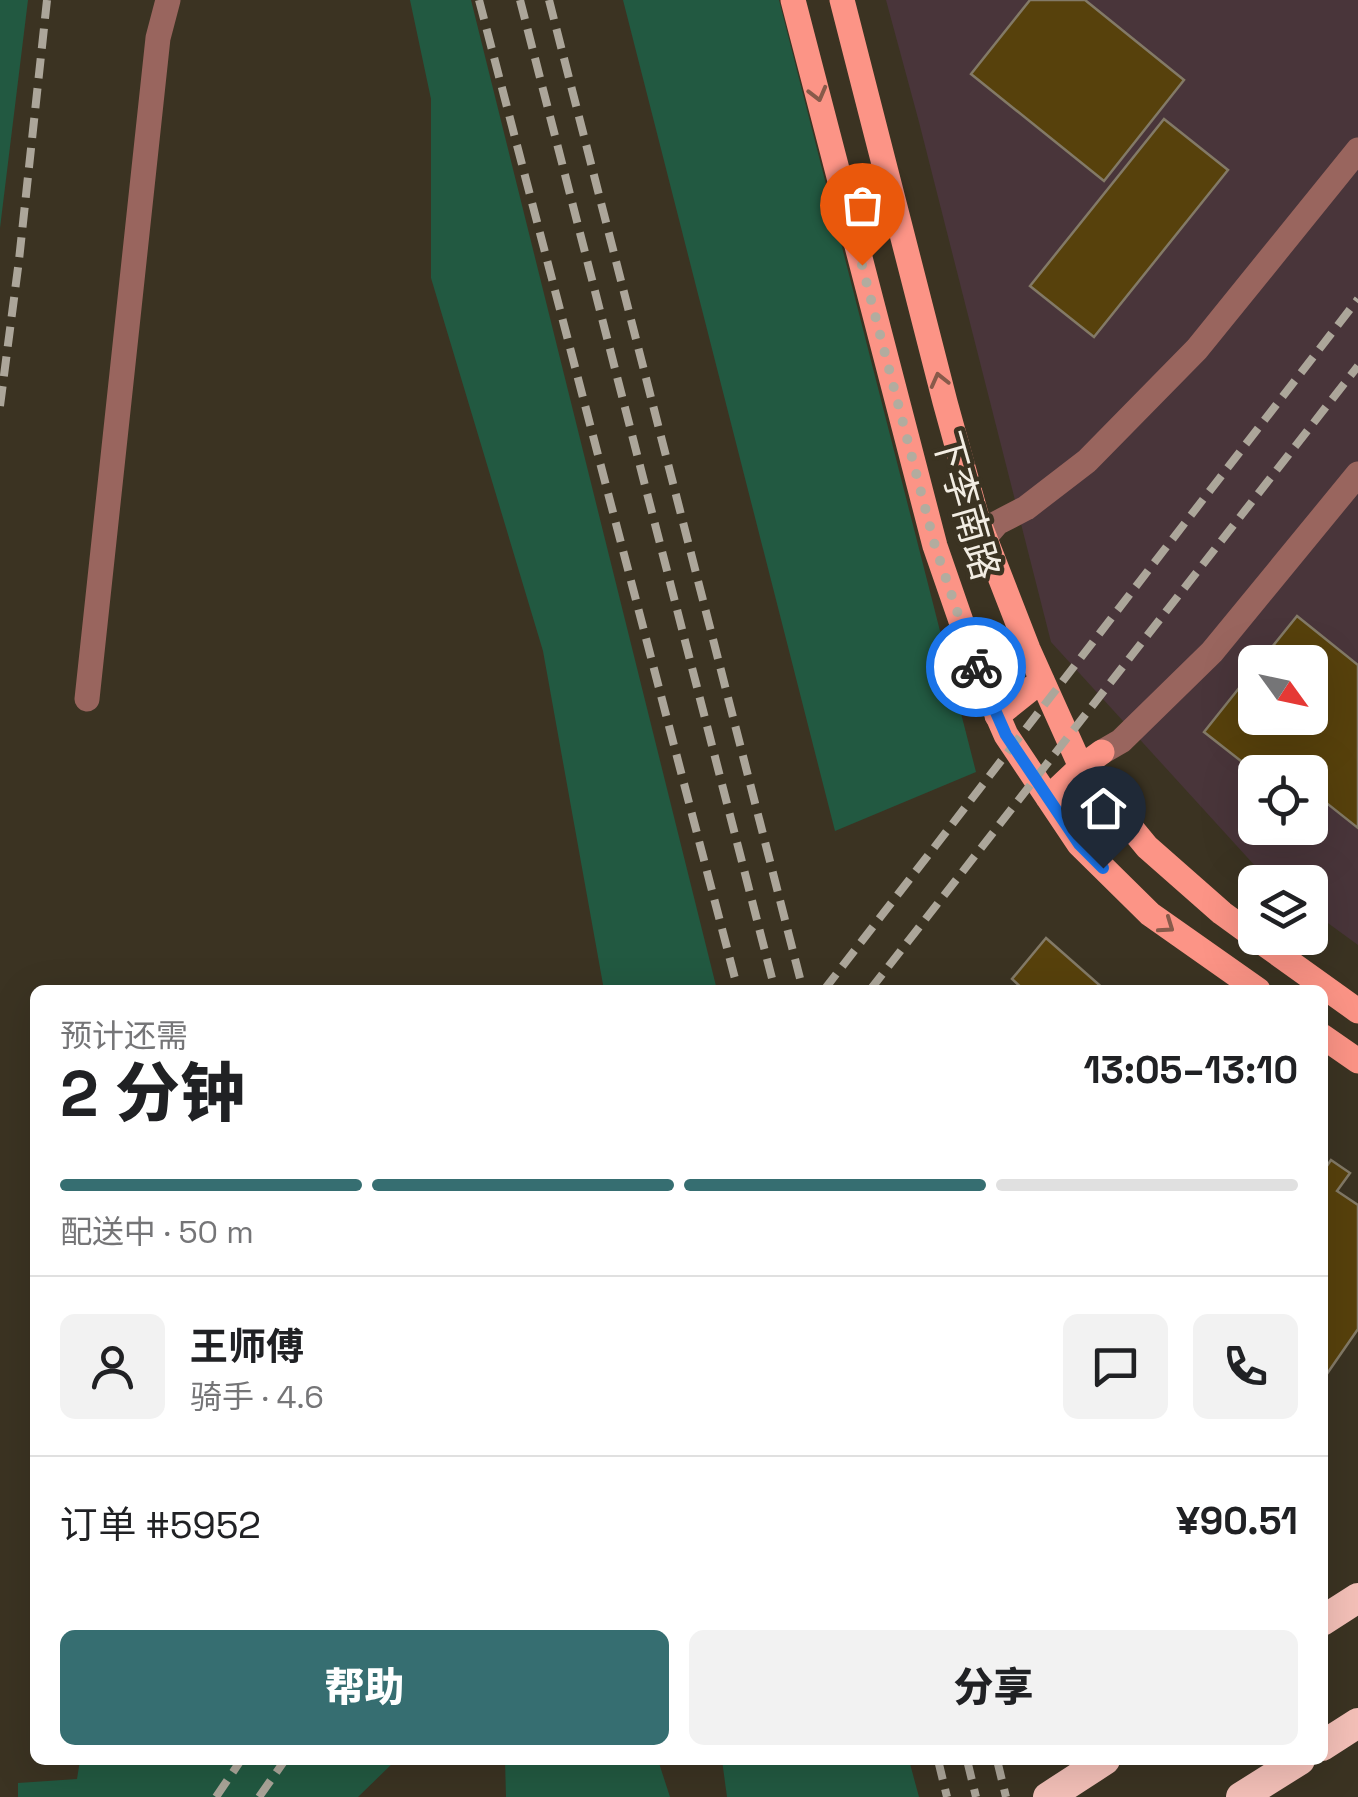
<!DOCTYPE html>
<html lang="zh">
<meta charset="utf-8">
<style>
body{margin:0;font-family:"Space Grotesk","Noto Sans SC",sans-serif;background:#f2f2f2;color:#202124;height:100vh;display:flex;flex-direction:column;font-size:38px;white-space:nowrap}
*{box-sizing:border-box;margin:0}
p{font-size:32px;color:#757577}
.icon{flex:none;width:55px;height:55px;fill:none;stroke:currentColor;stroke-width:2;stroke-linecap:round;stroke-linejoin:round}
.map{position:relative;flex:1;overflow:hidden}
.side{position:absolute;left:30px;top:985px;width:1298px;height:780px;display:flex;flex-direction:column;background:#fff;border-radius:15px;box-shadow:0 10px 40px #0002}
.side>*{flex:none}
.needle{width:65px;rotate:123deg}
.tools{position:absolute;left:1238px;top:645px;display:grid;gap:20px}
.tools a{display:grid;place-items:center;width:90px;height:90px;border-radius:15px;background:#fff;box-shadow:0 10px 40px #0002;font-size:50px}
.pin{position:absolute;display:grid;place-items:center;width:85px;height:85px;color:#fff;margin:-102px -42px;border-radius:50% 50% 50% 0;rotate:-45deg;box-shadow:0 0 10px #0007}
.pin .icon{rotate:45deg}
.courier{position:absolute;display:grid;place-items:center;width:100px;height:100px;margin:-50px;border:8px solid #1a73e8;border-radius:50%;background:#fff;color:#222;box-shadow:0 2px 12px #0007}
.summary em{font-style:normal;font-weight:800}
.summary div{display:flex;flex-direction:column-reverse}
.summary{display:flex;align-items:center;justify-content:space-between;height:170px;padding:0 30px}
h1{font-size:65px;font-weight:800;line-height:75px}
.bar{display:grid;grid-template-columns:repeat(4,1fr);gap:15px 10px;align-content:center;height:120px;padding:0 30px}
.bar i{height:12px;border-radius:8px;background:#e0e0e0}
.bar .selected{background:#366e71}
.bar p{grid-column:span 4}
.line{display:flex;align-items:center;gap:25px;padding:0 30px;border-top:2px solid #e0e0e0}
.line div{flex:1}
.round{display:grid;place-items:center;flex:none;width:105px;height:105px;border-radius:15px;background:#f2f2f2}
.primary-button{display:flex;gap:20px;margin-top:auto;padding:20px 30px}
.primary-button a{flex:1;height:115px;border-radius:15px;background:#366e71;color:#fff;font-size:40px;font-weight:800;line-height:115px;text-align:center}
.primary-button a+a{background:#f2f2f2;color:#202124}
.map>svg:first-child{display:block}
.commercial{fill:#49353a;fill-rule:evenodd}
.green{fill:#225941}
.building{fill:#57410c;stroke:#837a67;stroke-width:2.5}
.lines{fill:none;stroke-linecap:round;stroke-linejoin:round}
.minor{stroke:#99655e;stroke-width:25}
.major{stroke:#fc9486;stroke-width:25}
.highway{stroke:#f4c0b8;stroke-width:30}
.rail{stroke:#aca69a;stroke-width:8;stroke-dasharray:20 10;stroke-linecap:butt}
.oneway{stroke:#885a4a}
.done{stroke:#b2ac9f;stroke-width:10;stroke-dasharray:0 18}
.route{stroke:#1a73e8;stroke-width:12}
.labels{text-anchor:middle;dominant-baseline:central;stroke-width:9;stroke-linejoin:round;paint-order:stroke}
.street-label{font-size:38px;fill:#f2ede3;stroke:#3b3322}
</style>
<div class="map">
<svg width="1358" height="1797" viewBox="0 0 1358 1797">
<rect width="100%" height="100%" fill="#3b3322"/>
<path class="commercial" d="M886,0H1358V945L1310,910V882H1271L1267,879L1051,642L919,122ZM1255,662H1310V718H1255ZM1255,772H1310V828H1255Z"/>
<path class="green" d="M0,0H28L0,228Z
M410,0H471L717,990H604L543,651L431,278V99Z
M623,0H779L976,772L835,831Z
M80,1760H396L358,1797H18V1783L77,1779Z
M505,1760H658L670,1797H506Z
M722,1760H909L919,1797H727Z"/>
<path class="building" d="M1030,0H1085L1184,80L1104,181L971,74Z
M1164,119L1228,170L1094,337L1030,286Z
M1297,616L1358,665V828L1310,790V772H1288L1282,767L1278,772H1255L1204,732L1255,668V718H1310V662H1260Z
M1046,938L1105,990H1024L1012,979Z
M1331,1160L1350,1173L1337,1191L1358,1205V1329L1322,1381V1173Z"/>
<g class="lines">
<path class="minor" d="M985,537L997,523L1026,508L1087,461L1197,349L1358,150
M87,699L158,38L168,0
M1102,752L1121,741L1212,652L1358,474"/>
<path class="major" d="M793,0L935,546L979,673L1006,735L1079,844L1150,914L1258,990
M842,0L945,402L977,518L1028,649L1081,767L1147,847L1222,913L1255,937
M997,716L1042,680
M1048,798L1081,767L1102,752
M1256,938L1358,1011
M1322,1036L1358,1061"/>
<path class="highway" d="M1322,1621L1358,1598
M1322,1746L1358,1723
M1048,1797L1105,1760
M1241,1797L1300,1760"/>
<path class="rail" d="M479,0L738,990
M520,0L775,990
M549,0L803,990
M0,406L19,260L47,0
M824,990L1358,299
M870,990L1358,366
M938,1760L947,1797
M967,1760L976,1797
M997,1760L1006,1797
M216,1797L241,1760
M259,1797L285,1760"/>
</g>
<defs><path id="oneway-chevron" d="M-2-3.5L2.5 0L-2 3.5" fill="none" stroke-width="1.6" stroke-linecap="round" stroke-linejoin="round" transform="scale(2.5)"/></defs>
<g class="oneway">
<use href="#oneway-chevron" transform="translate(818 94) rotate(75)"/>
<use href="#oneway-chevron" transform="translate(939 380) rotate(-104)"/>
<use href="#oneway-chevron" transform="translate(1167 926) rotate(35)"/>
</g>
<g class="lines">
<path class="done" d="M862,265L935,546L976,667"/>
<path class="route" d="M976,667L1006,735L1079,844L1103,868"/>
</g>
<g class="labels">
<g class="street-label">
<text transform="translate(966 506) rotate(74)">下李南路</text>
</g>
</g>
</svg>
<div class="tools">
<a><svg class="needle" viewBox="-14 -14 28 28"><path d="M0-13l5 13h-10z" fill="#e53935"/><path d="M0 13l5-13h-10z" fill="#757577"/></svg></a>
<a><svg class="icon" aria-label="locate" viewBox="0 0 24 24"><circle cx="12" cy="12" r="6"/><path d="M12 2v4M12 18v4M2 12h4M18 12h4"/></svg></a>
<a><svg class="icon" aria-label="layers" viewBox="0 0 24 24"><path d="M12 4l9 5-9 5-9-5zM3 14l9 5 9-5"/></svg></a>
</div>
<div class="pin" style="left:862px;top:265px;background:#ea580c"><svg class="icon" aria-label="bag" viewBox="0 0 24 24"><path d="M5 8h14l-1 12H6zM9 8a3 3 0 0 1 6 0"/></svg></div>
<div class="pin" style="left:1103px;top:868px;background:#1f2937"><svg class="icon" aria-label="home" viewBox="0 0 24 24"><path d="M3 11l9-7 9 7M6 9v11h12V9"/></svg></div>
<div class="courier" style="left:976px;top:667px"><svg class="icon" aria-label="bike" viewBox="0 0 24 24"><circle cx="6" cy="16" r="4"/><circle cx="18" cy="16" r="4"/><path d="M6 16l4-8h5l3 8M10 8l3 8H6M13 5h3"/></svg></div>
<section class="side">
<div class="summary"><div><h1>2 分钟</h1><p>预计还需</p></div><em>13:05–13:10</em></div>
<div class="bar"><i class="selected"></i><i class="selected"></i><i class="selected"></i><i></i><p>配送中 · 50 m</p></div>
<div class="line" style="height:180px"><a class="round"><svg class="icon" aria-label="person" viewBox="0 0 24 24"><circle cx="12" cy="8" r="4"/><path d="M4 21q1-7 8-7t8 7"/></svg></a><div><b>王师傅</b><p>骑手 · 4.6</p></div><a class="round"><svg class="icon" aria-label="chat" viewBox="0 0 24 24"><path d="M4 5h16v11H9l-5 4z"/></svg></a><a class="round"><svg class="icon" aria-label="phone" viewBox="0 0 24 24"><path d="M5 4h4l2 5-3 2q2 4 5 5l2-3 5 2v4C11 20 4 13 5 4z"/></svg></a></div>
<div class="line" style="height:130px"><div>订单 #5952</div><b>¥90.51</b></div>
<div class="primary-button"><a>帮助</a><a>分享</a></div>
</section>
</div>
